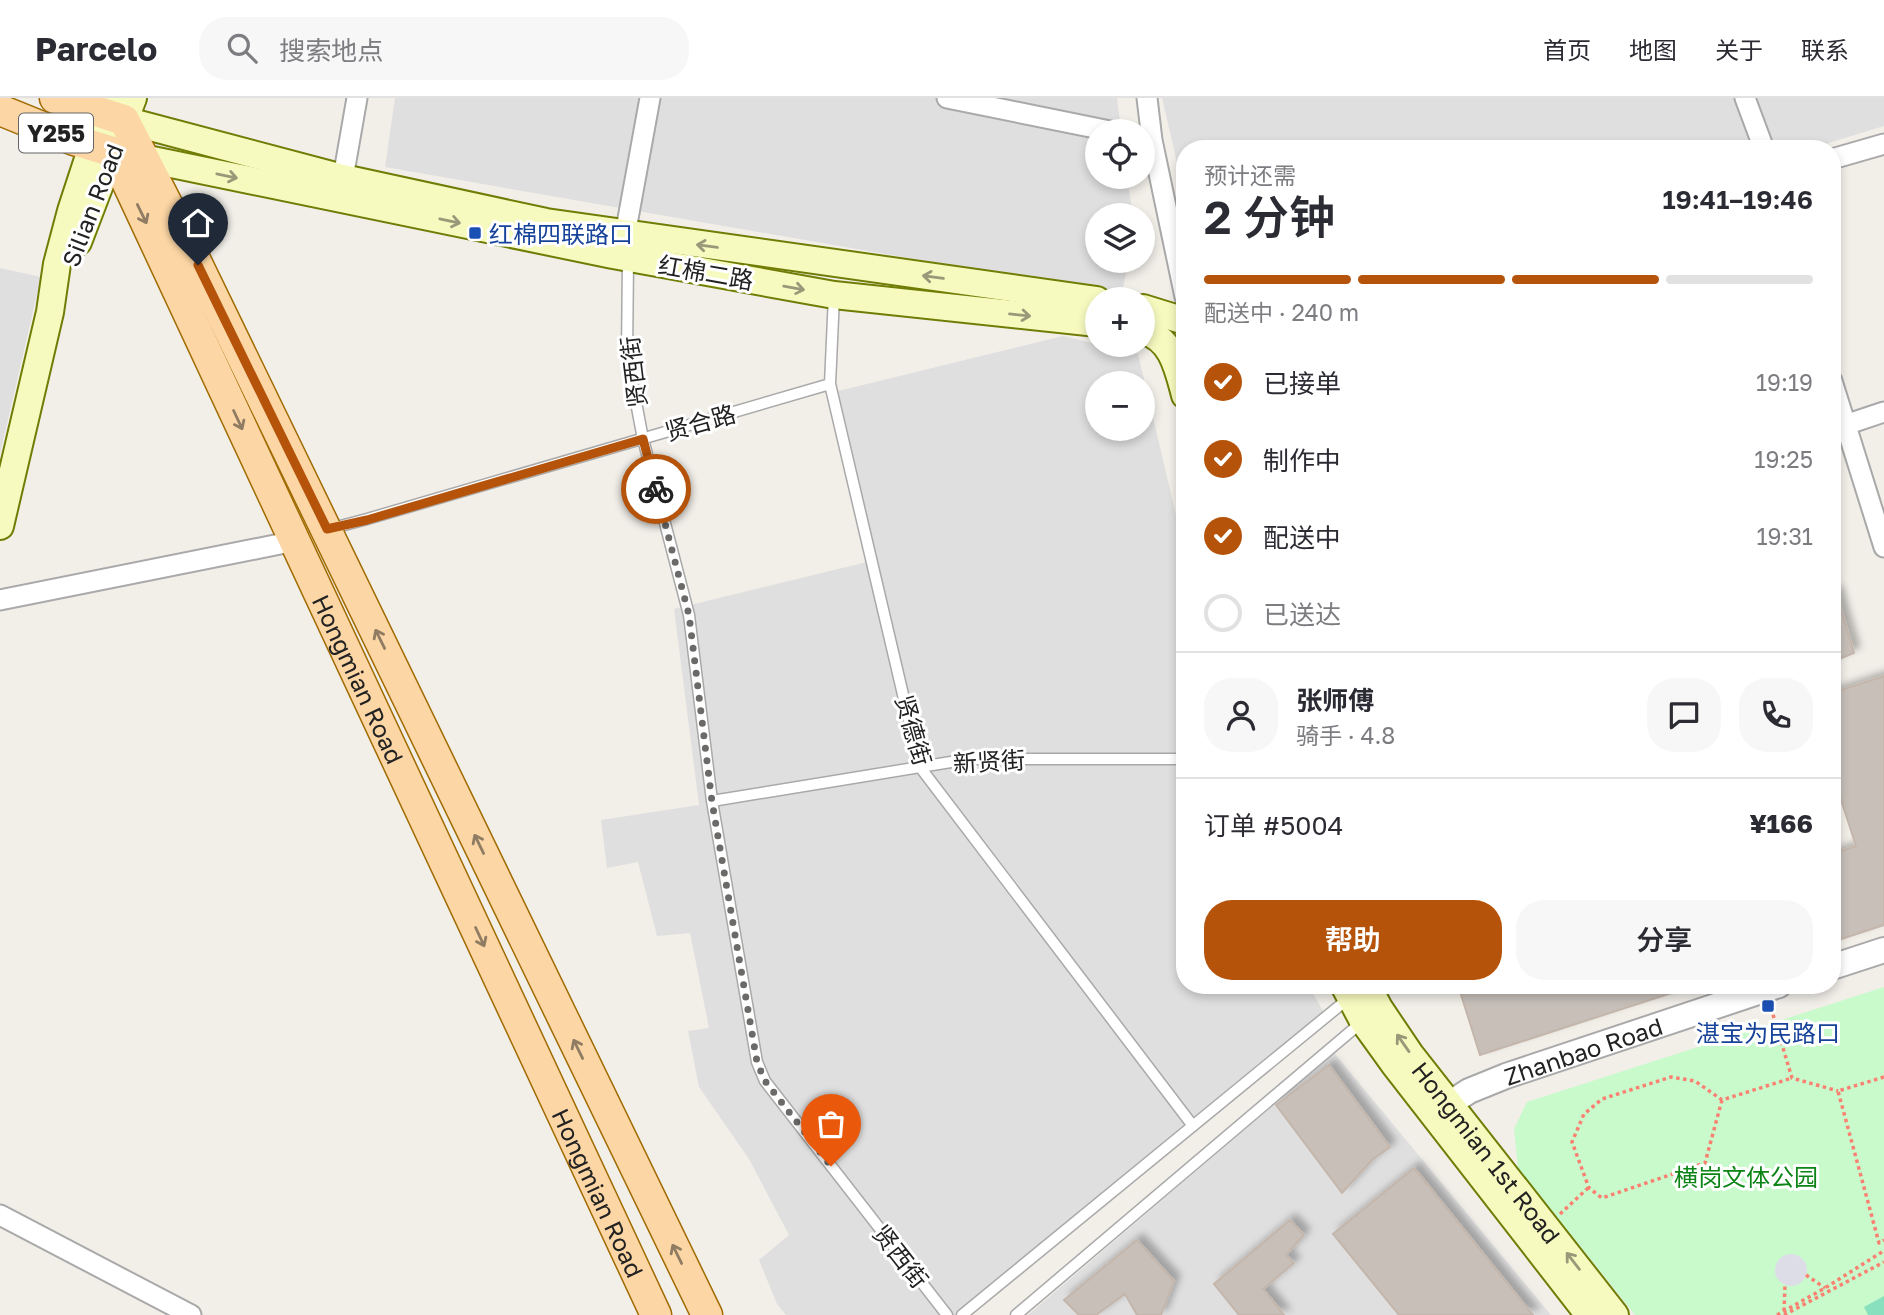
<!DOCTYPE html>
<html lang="zh">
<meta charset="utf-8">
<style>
body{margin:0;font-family:"Golos Text","Noto Sans SC",sans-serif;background:#f7f7f7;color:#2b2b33;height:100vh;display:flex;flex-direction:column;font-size:26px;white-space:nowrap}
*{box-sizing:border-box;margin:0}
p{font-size:23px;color:#7c7c81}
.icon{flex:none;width:38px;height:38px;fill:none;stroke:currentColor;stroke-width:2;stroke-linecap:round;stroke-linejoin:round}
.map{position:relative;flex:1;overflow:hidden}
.drawer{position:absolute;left:1176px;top:42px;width:665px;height:854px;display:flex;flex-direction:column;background:#fff;border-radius:28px;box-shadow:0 4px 10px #0003}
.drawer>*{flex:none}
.tools{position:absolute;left:1085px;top:21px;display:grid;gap:14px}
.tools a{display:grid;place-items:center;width:70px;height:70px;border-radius:50%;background:#fff;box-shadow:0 4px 10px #0003;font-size:35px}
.pin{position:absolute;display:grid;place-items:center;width:60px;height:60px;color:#fff;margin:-72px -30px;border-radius:50% 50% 50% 0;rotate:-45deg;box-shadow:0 0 7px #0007}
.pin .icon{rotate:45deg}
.courier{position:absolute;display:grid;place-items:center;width:70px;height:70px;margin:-35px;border:5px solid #b45309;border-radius:50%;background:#fff;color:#222;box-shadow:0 2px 9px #0007}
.head em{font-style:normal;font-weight:600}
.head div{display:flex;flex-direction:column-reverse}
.head{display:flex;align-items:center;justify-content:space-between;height:119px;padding:0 28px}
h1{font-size:46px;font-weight:600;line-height:52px}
.bar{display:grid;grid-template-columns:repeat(4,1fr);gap:10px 7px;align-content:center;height:84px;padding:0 28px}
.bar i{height:9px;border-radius:5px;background:#e1e1e2}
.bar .active{background:#b45309}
.bar p{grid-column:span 4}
.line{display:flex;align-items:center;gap:18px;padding:0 28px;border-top:2px solid #e1e1e2}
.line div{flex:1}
.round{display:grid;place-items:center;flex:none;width:74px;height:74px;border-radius:28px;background:#f7f7f7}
ol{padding:0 28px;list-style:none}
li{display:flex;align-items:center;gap:21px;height:77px}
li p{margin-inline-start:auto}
li .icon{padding:7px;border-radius:50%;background:#b45309;color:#fff;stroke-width:4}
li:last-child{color:#7c7c81}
li i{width:38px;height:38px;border:4px solid #e1e1e2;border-radius:50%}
.button{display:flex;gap:14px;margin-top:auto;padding:14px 28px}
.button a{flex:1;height:80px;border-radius:28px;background:#b45309;color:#fff;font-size:28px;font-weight:600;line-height:80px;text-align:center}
.button a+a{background:#f7f7f7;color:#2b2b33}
header{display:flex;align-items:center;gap:42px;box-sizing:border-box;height:98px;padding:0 35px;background:#fff;border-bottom:2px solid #e1e1e2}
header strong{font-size:33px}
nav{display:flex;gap:38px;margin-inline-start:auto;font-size:24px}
.search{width:490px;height:63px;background:#f7f7f7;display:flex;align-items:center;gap:18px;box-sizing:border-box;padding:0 24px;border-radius:28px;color:#7c7c81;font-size:26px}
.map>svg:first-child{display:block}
.residential{fill:#e0dfdf;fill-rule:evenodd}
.park{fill:#c8facc}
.pitch{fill:#88e0be}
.plaza{fill:#dddde8}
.building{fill:#c7bfb8;stroke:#c4b6ab;stroke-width:2;filter:url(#shadow)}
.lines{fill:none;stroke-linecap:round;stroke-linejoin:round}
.service-casing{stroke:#a9a9a9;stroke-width:13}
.minor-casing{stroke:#a9a9a9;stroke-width:23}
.tertiary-casing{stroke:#a9a9a9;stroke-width:28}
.secondary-casing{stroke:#707d05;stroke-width:30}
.primary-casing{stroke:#a06b00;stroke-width:33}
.path{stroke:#fa8072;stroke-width:3.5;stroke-dasharray:3.5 3.5;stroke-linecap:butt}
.service{stroke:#fff;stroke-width:10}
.minor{stroke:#fff;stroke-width:19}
.tertiary{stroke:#fff;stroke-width:24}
.secondary{stroke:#f7fabf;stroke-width:26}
.primary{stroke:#fcd6a4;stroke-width:30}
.oneway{stroke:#979978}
.oneway2{stroke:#8f7c63}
.done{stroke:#6b6a68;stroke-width:7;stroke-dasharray:0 12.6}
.route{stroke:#b45309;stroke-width:9}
.transit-dot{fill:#1a4fb4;stroke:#fff;stroke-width:2.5}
.labels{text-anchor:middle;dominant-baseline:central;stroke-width:6;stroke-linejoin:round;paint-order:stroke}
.shield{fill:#fff;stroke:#646464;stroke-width:2}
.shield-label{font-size:23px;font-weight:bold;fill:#222}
.street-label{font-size:24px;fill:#222;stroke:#fff}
.transit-label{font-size:24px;fill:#164399;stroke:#fff;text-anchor:start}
.park-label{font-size:24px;fill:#0c8416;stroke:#fff}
</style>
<header>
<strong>Parcelo</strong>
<div class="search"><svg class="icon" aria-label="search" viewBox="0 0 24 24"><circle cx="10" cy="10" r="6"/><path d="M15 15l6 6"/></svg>搜索地点</div>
<nav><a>首页</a><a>地图</a><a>关于</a><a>联系</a></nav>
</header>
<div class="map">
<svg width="1884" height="1217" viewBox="0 0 1884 1217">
<defs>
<filter id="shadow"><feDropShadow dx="6" dy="-6" stdDeviation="3.5" flood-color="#0004"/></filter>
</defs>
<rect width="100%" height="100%" fill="#f2efe9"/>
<path class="residential" d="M395,0H1117L1121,33H1097V79H1127L1133,117H1097V163H1129L1121,197L385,69Z
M1162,0H1884V28L1809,51H1185V99Z
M0,170L41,179L0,356Z
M1063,238L1138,256L1185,455V887H1308L1329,923L969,1217H786L777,1206L759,1162L789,1137L749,1061L699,989L688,933L709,930L690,835L657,838L638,764L607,770L601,722L699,707L674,511L867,464L826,296ZM1097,285H1143V331H1097Z
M1334,955L1551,1217H1028Z"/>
<path class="park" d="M1884,889V1217H1635L1518,1070L1514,1031L1527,1004Z"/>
<path class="pitch" d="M1884,1198V1217H1868L1864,1209Z"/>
<path class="plaza" d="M1775 1172a16 16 0 1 1 32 0a16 16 0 1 1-32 0Z"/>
<path class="building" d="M1836,494L1854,555L1832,564V495Z
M1884,578V827L1832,844V756L1856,748L1832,674V595Z
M1458,887H1687V890L1480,957Z
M1329,967L1390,1049L1372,1062L1342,1095L1276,1007Z
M1414,1070L1533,1217H1399L1333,1136Z
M1290,1122L1304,1137L1286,1157L1294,1165L1263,1191L1284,1217H1239L1214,1186Z
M1137,1142L1174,1183L1161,1217H1137L1125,1196L1096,1217H1079L1064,1202Z"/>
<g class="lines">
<defs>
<path id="service" d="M628,162L627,257L643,341L689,517L712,703L757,964L765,983L947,1217
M834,198L830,286L920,669L1193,1028
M329,431L367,421L830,286
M712,703L969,661H1185
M962,1217L1349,900
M1016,1217L1363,923"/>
<path id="minor" d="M947,0L1110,33
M1147,0L1152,42L1185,199
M1745,0L1764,51
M1832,61L1884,46
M343,80L357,0
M625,137L650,0
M1832,283L1884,449
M1845,327L1884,314
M0,502L295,443
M0,1117L191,1217"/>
<g id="tertiary">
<path d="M1832,869L1884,852"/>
<path id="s1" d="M1434,1016L1469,993L1506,978L1779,887"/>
</g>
<g id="secondary">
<path d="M124,22L343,80L546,124L1097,202"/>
<path d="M128,57L613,157L834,197L1097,225"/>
<path d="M78,144L133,0"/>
<path d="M1143,210L1185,223"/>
<path d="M1143,233C1172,240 1178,271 1185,297"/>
<path d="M0,428L50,214L57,166L71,113L108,0"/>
<path d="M1344,887L1363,923L1394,966L1589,1217"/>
<path id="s2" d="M1367,887L1379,910L1410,956L1615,1217"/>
</g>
<g id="primary">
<path d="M55,0L124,22L186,143L707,1217"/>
<path id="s3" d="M0,12L74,42L113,54L656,1217"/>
</g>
</defs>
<use href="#service" class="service-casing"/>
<use href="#minor" class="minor-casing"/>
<use href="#tertiary" class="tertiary-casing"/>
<use href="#secondary" class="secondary-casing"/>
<use href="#primary" class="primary-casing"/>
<path class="path" d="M1771,910L1792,980L1838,993
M1884,979L1838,993L1879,1145L1884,1142
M1722,1002L1705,1065L1602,1100L1589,1090L1572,1044L1584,1016L1602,1001L1671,979L1695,983L1722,1002L1792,980
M1560,1116L1588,1090
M1806,1177L1825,1190
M1784,1213L1785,1187
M1777,1217L1825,1190L1882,1154
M1784,1217L1884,1164"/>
<use href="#service" class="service"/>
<use href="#minor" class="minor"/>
<use href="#tertiary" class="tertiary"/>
<use href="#secondary" class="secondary"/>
<use href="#primary" class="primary"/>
</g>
<defs><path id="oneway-shaft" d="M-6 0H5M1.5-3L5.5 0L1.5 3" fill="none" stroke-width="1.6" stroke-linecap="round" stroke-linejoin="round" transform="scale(1.75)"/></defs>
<g class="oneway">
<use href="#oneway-shaft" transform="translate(227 78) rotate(12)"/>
<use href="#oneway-shaft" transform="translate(450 123) rotate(12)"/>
<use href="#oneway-shaft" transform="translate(707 148) rotate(-172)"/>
<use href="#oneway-shaft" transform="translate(933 179) rotate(-172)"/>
<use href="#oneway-shaft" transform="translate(794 190) rotate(10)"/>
<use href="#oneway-shaft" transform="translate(1020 217) rotate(6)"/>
<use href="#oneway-shaft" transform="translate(1403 945) rotate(-125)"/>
<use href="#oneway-shaft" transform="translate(1573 1163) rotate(-128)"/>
</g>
<g class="oneway2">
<use href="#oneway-shaft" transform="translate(142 116) rotate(64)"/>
<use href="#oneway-shaft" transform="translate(238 322) rotate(65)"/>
<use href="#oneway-shaft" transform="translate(380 541) rotate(-116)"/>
<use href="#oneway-shaft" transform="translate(479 746) rotate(-116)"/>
<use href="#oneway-shaft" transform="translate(480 839) rotate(65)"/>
<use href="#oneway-shaft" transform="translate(578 951) rotate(-116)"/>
<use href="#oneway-shaft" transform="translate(677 1156) rotate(-116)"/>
</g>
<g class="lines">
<path class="done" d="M656,391L689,517L712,704L757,964L765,983L831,1068"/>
<path class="route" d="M198,167L327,431L367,422L643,341L656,391"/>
</g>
<g class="transit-dot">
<rect x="468" y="128" width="14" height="14" rx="3.5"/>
<rect x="1761" y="901" width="14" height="14" rx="3.5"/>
</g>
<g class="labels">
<rect class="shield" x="19" y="15.5" width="74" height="39" rx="5"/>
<g class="shield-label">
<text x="56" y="35">Y255</text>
</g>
<g class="street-label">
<text transform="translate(92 107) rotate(-69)">Silian Road</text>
<text transform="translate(706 174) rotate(10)">红棉二路</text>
<text transform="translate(633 274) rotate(-97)">贤西街</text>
<text transform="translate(700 324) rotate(-16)">贤合路</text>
<text stroke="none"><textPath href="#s3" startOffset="702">Hongmian Road</textPath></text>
<text transform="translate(914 632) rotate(74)">贤德街</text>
<text transform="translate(989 663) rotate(-3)">新贤街</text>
<text stroke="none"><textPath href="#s1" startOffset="163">Zhanbao Road</textPath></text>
<text stroke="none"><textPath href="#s2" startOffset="206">Hongmian 1st Road</textPath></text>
<text stroke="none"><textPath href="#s3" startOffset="1269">Hongmian Road</textPath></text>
<text transform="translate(901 1158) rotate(52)">贤西街</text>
</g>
<g class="transit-label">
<text x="489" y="135">红棉四联路口</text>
<text x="1768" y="934" text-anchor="middle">湛宝为民路口</text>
</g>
<g class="park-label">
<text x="1746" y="1078">横岗文体公园</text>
</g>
</g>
</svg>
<div class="tools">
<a><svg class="icon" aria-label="locate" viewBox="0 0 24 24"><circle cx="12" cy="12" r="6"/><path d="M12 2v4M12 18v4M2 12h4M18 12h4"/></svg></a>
<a><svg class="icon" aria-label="layers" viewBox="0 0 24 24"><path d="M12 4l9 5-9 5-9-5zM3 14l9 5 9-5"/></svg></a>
<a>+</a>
<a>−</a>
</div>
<div class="pin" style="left:831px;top:1068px;background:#ea580c"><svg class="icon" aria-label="bag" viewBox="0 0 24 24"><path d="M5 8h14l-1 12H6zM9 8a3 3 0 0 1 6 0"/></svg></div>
<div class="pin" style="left:198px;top:167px;background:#1f2937"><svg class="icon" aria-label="home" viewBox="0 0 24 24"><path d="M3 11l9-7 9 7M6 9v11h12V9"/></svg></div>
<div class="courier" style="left:656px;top:391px"><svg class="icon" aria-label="bike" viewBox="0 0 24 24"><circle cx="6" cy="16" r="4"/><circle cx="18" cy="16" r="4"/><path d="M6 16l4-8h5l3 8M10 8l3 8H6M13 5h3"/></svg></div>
<section class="drawer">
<div class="head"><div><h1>2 分钟</h1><p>预计还需</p></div><em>19:41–19:46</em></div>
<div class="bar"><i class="active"></i><i class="active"></i><i class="active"></i><i></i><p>配送中 · 240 m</p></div>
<ol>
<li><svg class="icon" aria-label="check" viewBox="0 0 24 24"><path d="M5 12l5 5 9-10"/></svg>已接单<p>19:19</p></li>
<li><svg class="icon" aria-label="check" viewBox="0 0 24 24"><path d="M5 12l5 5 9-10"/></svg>制作中<p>19:25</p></li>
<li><svg class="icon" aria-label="check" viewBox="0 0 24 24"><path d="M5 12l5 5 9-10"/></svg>配送中<p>19:31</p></li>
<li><i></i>已送达</li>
</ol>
<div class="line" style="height:126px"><a class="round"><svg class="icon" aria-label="person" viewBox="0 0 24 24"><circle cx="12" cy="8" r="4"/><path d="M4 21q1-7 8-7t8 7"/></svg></a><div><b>张师傅</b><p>骑手 · 4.8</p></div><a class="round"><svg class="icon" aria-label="chat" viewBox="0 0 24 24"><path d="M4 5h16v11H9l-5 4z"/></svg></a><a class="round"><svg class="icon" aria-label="phone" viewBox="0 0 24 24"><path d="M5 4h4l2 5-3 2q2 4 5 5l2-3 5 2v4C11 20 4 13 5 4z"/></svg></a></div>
<div class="line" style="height:91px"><div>订单 #5004</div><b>¥166</b></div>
<div class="button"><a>帮助</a><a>分享</a></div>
</section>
</div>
